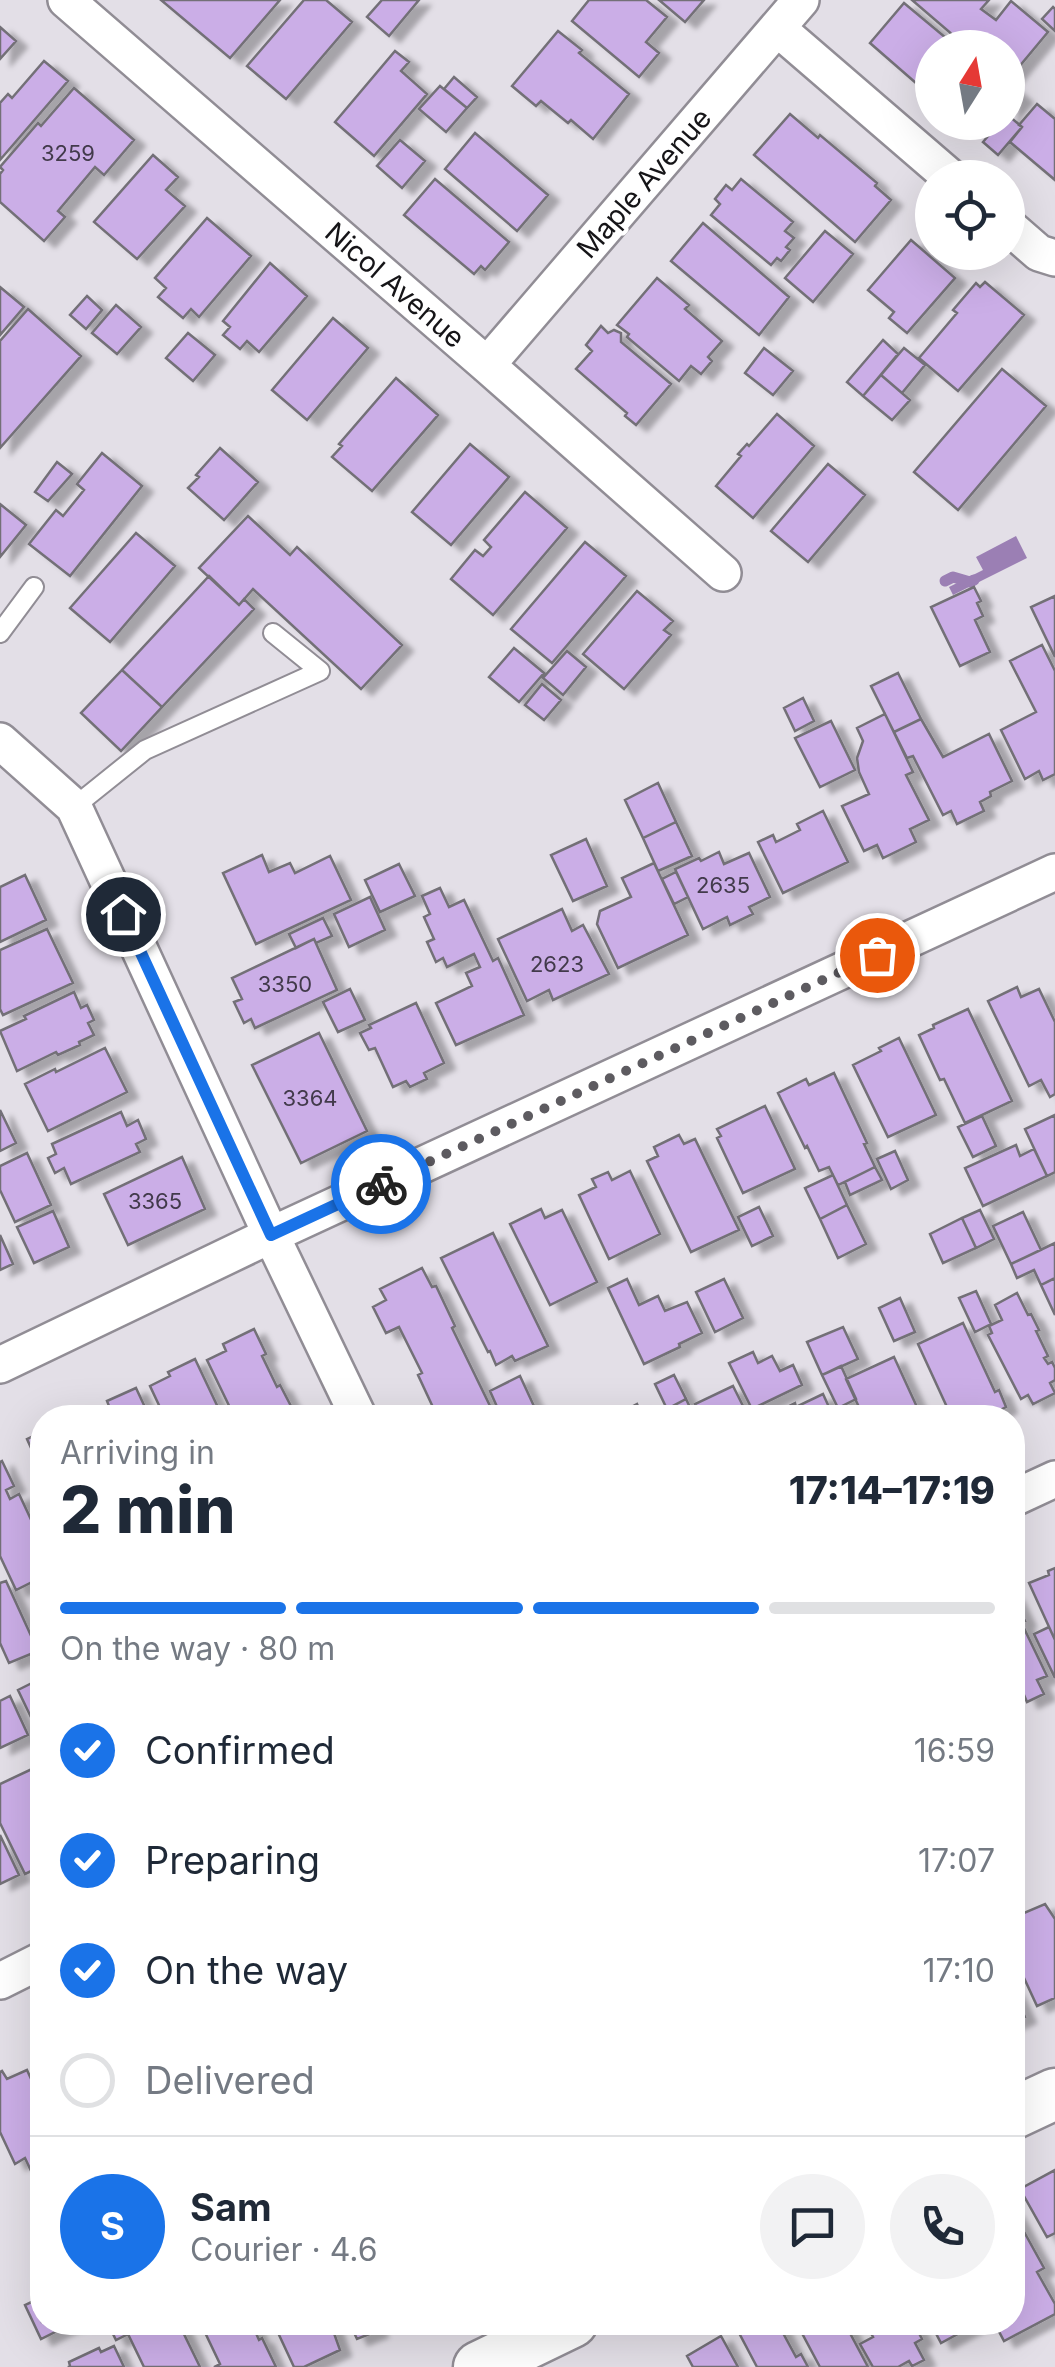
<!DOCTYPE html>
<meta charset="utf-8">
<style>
body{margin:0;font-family:Inter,sans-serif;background:#f2f2f3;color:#1f2937;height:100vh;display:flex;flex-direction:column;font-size:38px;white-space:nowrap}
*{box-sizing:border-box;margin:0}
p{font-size:32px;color:#747a83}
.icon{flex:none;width:55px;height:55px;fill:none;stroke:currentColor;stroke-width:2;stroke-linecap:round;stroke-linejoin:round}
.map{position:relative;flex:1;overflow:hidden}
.panel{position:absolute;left:30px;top:1405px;width:995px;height:930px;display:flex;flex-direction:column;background:#fff;border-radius:40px;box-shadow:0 10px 40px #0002}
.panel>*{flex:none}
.needle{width:65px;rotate:11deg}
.fabs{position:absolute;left:915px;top:30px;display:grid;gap:20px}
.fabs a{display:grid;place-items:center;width:110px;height:110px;border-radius:50%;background:#fff;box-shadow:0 10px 40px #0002;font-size:50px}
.pin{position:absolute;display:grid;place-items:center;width:85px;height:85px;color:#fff;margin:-42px;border:5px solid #fff;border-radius:50%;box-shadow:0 2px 10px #0007}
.courier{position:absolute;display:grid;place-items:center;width:100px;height:100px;margin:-50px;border:8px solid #1a73e8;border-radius:50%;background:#fff;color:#222;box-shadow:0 2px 12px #0007}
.head em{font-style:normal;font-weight:800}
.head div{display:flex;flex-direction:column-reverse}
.head{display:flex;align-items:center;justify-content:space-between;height:170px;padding:0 30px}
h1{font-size:65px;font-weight:800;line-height:75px}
.bar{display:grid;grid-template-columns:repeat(4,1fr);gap:15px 10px;align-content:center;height:120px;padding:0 30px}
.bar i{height:12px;border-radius:8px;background:#e0e1e3}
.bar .selected{background:#1a73e8}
.bar p{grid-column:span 4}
.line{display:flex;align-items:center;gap:25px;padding:0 30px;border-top:2px solid #e0e1e3}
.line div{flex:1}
.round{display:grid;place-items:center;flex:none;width:105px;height:105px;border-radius:52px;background:#f2f2f3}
ol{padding:0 30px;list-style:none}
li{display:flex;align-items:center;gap:30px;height:110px}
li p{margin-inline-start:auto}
li .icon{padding:10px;border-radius:50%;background:#1a73e8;color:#fff;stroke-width:4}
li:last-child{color:#747a83}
li i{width:55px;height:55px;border:5px solid #e0e1e3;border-radius:50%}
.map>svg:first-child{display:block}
.water{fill:#9b7fb4}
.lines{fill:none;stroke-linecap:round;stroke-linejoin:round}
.stream{stroke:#9b7fb4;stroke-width:11}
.building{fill:#cbaee7;stroke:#737077;stroke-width:2.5;filter:url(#shadow)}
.service-casing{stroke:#918d95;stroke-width:22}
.minor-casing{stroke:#918d95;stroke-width:40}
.secondary-casing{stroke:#918d95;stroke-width:55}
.service{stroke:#fff;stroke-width:18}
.minor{stroke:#fff;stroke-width:35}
.secondary{stroke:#fff;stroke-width:50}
.done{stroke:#5d5b60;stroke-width:10;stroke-dasharray:0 18}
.route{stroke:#1a73e8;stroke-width:12}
.labels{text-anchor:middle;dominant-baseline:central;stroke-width:8;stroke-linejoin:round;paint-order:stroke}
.number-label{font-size:22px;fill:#423a4b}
.street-label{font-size:28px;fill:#151417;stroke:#fff}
</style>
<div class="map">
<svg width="1055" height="2367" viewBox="0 0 1055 2367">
<defs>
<filter id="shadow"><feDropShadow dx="11" dy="6" stdDeviation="2.5" flood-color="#0004"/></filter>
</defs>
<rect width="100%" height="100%" fill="#e3dfe7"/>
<path class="water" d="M1016,536L1027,558L953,595L949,587L983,570L976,557Z"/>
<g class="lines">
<path class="stream" d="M945,581L953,577L970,582L974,580"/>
</g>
<path class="building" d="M161,0H280L230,58Z
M304,0H326L352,22L286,99L247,66Z
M382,0H419L389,36L367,17Z
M589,0H646L667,17L646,42L659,53L639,77L572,21Z
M659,0H704L685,22Z
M912,0H989L981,9L996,20L1011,1L1048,32L1008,80V48H968Z
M904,3L958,48H932V97L870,43Z
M1053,7L1055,9V31L1042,19Z
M0,27L16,41L0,59Z
M558,31L582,50L579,53L629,94L593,139L571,120L568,123L541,101L536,106L512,86Z
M395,51L409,62L401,71L427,94L374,156L335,122Z
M44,61L68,81L0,160V103L8,94L12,98Z
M454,77L477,97L467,108L444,89Z
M1008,85L1022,97L1008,113Z
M440,86L467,108L446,132L419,109Z
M74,88L134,140L104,175L95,167L58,211L65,217L44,241L0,202V174L3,170L0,167L38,123L41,126Z
M1037,104L1055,119V180L1010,142L1022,127L1019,125Z
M790,114L818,138L820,135L877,183L875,186L891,200L855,242L754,155Z
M1008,115L1022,127L998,155L983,142L1000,122H1008Z
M975,122H1000L989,135Z
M475,133L548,195L517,231L445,169Z
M400,140L425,161L402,188L377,166Z
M153,155L178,177L166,190L185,206L137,259L94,222Z
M435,179L509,242L485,270L481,266L474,274L404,215Z
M741,179L793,222L785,231L794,238L786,247L790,250L781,261L777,258L771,265L711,215L720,204L715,199L726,185L732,190Z
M207,218L251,256L199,317L191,309L183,318L158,297L166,288L155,278Z
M703,223L789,297L759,335L671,261Z
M825,231L853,254L813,302L785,278Z
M911,240L955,278L907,333L889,318L894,312L868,290Z
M270,263L307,296L259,352L247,341L240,349L223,335L230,327L223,321Z
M657,278L689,305L685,309L722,341L708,357L712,361L701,374L691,366L679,381L627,337L629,334L617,325Z
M985,282L1024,315L958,391L919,358L957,313L953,310L976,283L980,287Z
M0,287L24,307L0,335Z
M87,296L102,310L86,329L70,315Z
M116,305L141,327L117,354L92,333Z
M28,309L81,356L0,448V341Z
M333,318L368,348L307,420L272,390Z
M601,326L608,333L614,330L621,333V342L671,384L636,425L625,416L627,413L576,369L592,351L586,345Z
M188,333L215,355L193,381L166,358Z
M883,340L898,354L863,396L847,382Z
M764,348L793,371L773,395L745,373Z
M904,348L925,365L902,393L881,375Z
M1002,369L1046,406L958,510L914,472Z
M881,375L910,400L892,420L863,396Z
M396,378L438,415L372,491L332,457L342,446L339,444Z
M777,414L814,446L753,518L716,486L741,456L738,454L747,444L749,446Z
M470,444L509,477L451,545L412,512Z
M220,448L258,482L224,520L188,488L199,477L196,475Z
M102,453L142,486L70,576L29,544L56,510L63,516L84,490L77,484Z
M57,462L72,474L48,501L35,492Z
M828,464L865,495L808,562L771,531Z
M525,492L567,528L493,615L451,579L475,550L483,556L491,547L484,540Z
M0,504L26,525L0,557Z
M248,516L290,555L297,547L402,645L361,689L253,589L239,605L199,568Z
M136,533L175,566L110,642L70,608Z
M585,542L626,576L552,663L511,629Z
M209,576L239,605L244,599L254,609L162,707L122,670Z
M974,587L981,601L977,603L983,616L975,620L990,652L960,666L931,607Z
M637,591L673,621L664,630L671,635L624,689L583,654Z
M1055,596V657L1031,607Z
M1042,645L1055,671V774L1043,780L1039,771L1025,779L1001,730L1036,712L1010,661Z
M514,648L544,673L519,702L489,677Z
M567,651L586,667L563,695L543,678Z
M122,670L162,707L121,751L81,713Z
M898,673L921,719L894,732L871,686Z
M542,684L561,700L544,720L525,705Z
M803,698L814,721L795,731L784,708Z
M885,714L913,772L906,775L929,820L910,829L916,842L883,858L877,845L864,851L842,806L869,794L859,772L857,758L863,741L857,728Z
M921,719L943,757L989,734L1012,781L990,792L991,796L980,802L984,811L957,824L951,811L943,815L913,756L907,758L894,732Z
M831,721L855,770L820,787L795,738Z
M658,783L676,822L643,838L625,800Z
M823,811L848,862L783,893L758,842L773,835L776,842L800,830L797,824Z
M676,822L692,856L658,871L643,838Z
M586,839L607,886L573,901L551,855Z
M719,852L724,864L749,853L770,897L749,907L753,914L730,925L727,917L703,929L675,869L699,858L701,861Z
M262,855L269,872L290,863L295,873L330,856L351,900L256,944L223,873Z
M654,863L688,935L618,968L597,924L600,911L631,897L622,878Z
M399,864L415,896L380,912L365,880Z
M676,872L688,897L674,904L662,879Z
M25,875L46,920L0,942V887Z
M440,888L449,907L464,900L493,961L498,958L524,1015L456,1045L436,1003L472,986L466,973L480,967L474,954L447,967L443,958L436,962L427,942L434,939L424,917L430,914L422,896Z
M370,897L385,930L349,947L334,914Z
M562,909L572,931L583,925L609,974L553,1000L549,990L527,1001L498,939Z
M323,918L332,936L316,943L314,939L296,948L289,934Z
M47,929L73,983L3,1015L0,1009V950Z
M314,939L337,990L255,1028L251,1019L244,1023L234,1002L242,999L232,978Z
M1017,987L1021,997L1039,989L1055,1022V1094L1050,1097L1041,1080L1029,1086L988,1001Z
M350,989L365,1020L338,1032L323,1002Z
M74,992L81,1008L87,1005L94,1020L88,1023L94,1035L79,1042L80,1045L58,1055L56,1052L17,1071L0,1031L26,1019L24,1016Z
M416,1003L444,1063L424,1073L427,1079L410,1087L406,1081L393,1087L375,1048L369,1050L360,1033L371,1028L369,1025Z
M968,1009L1012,1101L965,1123L944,1079L940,1080L919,1035L934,1028L933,1025Z
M319,1033L367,1131L301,1163L252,1065Z
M899,1038L936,1115L888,1137L853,1065L881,1051L879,1048Z
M105,1048L127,1092L48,1131L25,1084L55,1069L56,1072Z
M834,1073L867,1143L864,1144L875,1167L838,1185L829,1167L819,1171L807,1146L805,1148L778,1093L806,1079L809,1085Z
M765,1106L795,1169L743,1193L717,1138L721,1136L717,1129Z
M0,1110L16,1143L0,1151Z
M121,1112L127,1126L138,1120L146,1139L136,1144L140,1152L71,1184L64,1168L55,1173L48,1158L56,1154L52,1144Z
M1055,1115V1172L1047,1176L1025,1129Z
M982,1116L996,1146L973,1157L958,1127Z
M679,1135L684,1144L695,1139L739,1230L691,1252L647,1161L658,1156L654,1147Z
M1016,1145L1020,1156L1034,1149L1047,1176L983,1206L965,1168Z
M895,1151L908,1180L891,1189L877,1159Z
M27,1153L51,1205L15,1222L0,1190V1166Z
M182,1157L205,1209L128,1245L104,1194Z
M875,1167L882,1180L850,1195L845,1182Z
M630,1171L660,1234L609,1259L579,1195L596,1187L592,1179L608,1172L612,1180Z
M833,1175L847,1205L820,1219L805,1188Z
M847,1205L866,1244L838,1258L820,1219Z
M759,1207L773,1236L752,1246L738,1217Z
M541,1209L545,1218L562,1210L597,1282L550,1305L510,1224Z
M980,1210L994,1239L976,1248L962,1218Z
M53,1211L69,1247L34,1263L17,1227Z
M1023,1212L1041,1250L1011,1264L993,1226Z
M962,1218L976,1248L943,1263L930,1234Z
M493,1233L548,1346L515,1361L512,1356L496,1365L490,1351L488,1352L441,1258Z
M0,1235L13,1264L0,1270Z
M1055,1243V1278L1041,1285L1034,1270L1017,1278L1011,1264Z
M422,1268L432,1287L436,1286L455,1326L452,1328L491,1408L472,1418H438L418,1375L422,1373L399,1327L386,1333L373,1307L386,1300L380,1289Z
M1055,1278V1315L1041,1285Z
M627,1279L639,1305L658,1296L665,1311L687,1302L702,1333L679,1344L680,1347L644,1364L608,1288Z
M724,1279L743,1318L715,1332L696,1292Z
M976,1291L991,1324L975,1332L959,1298Z
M1017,1293L1028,1315L1031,1314L1039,1330L1036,1331L1048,1356L1044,1358L1048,1364L1052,1362L1055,1368V1380L1050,1383L1055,1393L1033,1404L1028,1395L1021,1399L988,1335L992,1333L989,1326L1002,1320L995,1305Z
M900,1298L915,1332L894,1341L879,1308Z
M963,1323L995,1392L999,1390L1006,1407L984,1418H952L918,1344Z
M843,1327L858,1359L822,1375L807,1342Z
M254,1329L266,1354L262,1356L277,1387L280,1385L293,1410L278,1418H235L207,1360L226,1351L223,1344Z
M753,1352L758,1363L772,1356L780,1371L793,1365L802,1385L752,1409L729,1363Z
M894,1357L922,1418H864L846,1379Z
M195,1359L223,1418H165L150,1386L170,1376L168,1372Z
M841,1366L856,1399L838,1408L822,1375Z
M674,1375L686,1399L667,1409L655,1384Z
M520,1376L539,1417L502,1418L490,1391Z
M733,1386L749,1418H701L695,1404Z
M136,1388L150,1418H91L90,1415L109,1406L107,1401Z
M823,1394L834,1418H779L787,1412L785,1408L795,1403L796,1407Z
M686,1399L695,1418H671L667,1409Z
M637,1404L643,1418H624L622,1412Z
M42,1432V1472L27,1439Z
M2,1461L14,1486L6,1490L10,1499L19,1494L42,1543V1577L16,1590L0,1556V1462Z
M1055,1568V1640L1029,1583L1049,1575L1048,1571Z
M6,1581L38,1651L9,1663L0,1643V1583Z
M1012,1594L1025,1621L1021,1622L1047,1676L1037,1680L1044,1694L1027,1702L1021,1688L1012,1692Z
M1049,1627L1055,1640V1678L1034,1634Z
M42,1678V1732L39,1734L18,1690Z
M10,1696L28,1735L0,1748V1701Z
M32,1769L42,1792V1866L25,1874L0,1823V1784Z
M0,1835L19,1875L0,1884Z
M1045,1904L1055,1919V1998L1037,2006L1012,1952V1918Z
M1012,1989L1025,2017L1012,2023Z
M27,2070L42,2103V2189L40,2190L25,2158L15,2164L0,2132V2072L2,2071L7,2079Z
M1055,2170V2233L1047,2237L1020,2189Z
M1012,2210L1044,2268L1037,2272L1055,2304V2314L1004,2341L994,2322H1012Z
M42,2297V2322H75L41,2339L25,2305Z
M107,2322H140L138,2324L140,2328L116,2340Z
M162,2322H178L200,2367H144L128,2334L145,2326L147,2329Z
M200,2322H251L259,2340L262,2338L276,2367H214L220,2364Z
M273,2322H330L340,2350L304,2367H294Z
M349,2322H373L377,2331L357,2339Z
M753,2322H777L796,2357L801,2354L808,2367H757L738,2331Z
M796,2322H844L868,2367H820Z
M865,2322H913L922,2339L915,2343L924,2360L912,2366L909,2361L898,2367H873L860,2344L873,2337Z
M930,2322H980L941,2343Z
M721,2336L738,2367H693L687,2356Z
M114,2346L124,2367H68L70,2366L69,2362L99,2348L101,2352Z"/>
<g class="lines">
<defs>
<path id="service" d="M0,633L34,587
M74,807L145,750L320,671L273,633"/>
<path id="minor" d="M66,0L487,365L723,573
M777,28L951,178
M1008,226L1039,253L1055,258
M487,365L801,0
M0,741L74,807L271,1235L359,1418
M0,1365L271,1235L1055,872
M1012,1499L1055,1479
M0,1981L42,1960"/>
<path id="secondary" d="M1012,2114L1055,2094
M479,2367L572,2322"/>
</defs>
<use href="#service" class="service-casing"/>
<use href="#minor" class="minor-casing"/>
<use href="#secondary" class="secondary-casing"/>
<use href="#service" class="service"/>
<use href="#minor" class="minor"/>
<use href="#secondary" class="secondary"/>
</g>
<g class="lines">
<path class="done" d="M381,1184L877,955"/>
<path class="route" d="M123,914L271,1235L381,1184"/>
</g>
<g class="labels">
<g class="number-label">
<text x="68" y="153">3259</text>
<text x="723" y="885">2635</text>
<text x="557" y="964">2623</text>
<text x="285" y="984">3350</text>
<text x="310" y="1098">3364</text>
<text x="155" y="1201">3365</text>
</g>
<g class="street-label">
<text transform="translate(644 183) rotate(-49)">Maple Avenue</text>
<text transform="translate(395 285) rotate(41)">Nicol Avenue</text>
</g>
</g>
</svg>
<div class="fabs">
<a><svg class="needle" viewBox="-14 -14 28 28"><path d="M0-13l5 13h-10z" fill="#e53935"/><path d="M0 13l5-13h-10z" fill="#747a83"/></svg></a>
<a><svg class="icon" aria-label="locate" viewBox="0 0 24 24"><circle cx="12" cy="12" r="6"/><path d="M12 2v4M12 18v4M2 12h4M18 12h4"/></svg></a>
</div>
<div class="pin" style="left:877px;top:955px;background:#ea580c"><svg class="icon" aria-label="bag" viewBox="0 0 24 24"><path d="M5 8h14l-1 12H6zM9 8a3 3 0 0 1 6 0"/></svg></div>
<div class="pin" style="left:123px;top:914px;background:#1f2937"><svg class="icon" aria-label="home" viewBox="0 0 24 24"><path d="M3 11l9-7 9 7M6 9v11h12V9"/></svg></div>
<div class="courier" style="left:381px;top:1184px"><svg class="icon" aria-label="bike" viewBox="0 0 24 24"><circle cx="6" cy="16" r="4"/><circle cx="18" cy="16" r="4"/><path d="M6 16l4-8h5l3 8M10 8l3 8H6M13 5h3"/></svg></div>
<section class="panel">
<div class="head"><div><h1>2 min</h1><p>Arriving in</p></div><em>17:14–17:19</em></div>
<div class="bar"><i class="selected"></i><i class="selected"></i><i class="selected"></i><i></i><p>On the way · 80 m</p></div>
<ol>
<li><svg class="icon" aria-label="check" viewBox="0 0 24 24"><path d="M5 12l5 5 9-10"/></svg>Confirmed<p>16:59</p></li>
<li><svg class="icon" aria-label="check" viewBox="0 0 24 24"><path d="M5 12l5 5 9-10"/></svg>Preparing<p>17:07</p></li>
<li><svg class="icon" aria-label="check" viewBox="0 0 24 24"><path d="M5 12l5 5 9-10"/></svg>On the way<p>17:10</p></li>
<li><i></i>Delivered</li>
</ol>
<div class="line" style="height:180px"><b class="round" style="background:#1a73e8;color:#fff">S</b><div><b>Sam</b><p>Courier · 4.6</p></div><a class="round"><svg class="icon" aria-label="chat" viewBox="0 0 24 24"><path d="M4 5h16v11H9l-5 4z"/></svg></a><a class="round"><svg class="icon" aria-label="phone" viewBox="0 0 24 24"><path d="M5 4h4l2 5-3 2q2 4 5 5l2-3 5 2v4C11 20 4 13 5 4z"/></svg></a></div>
</section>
</div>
